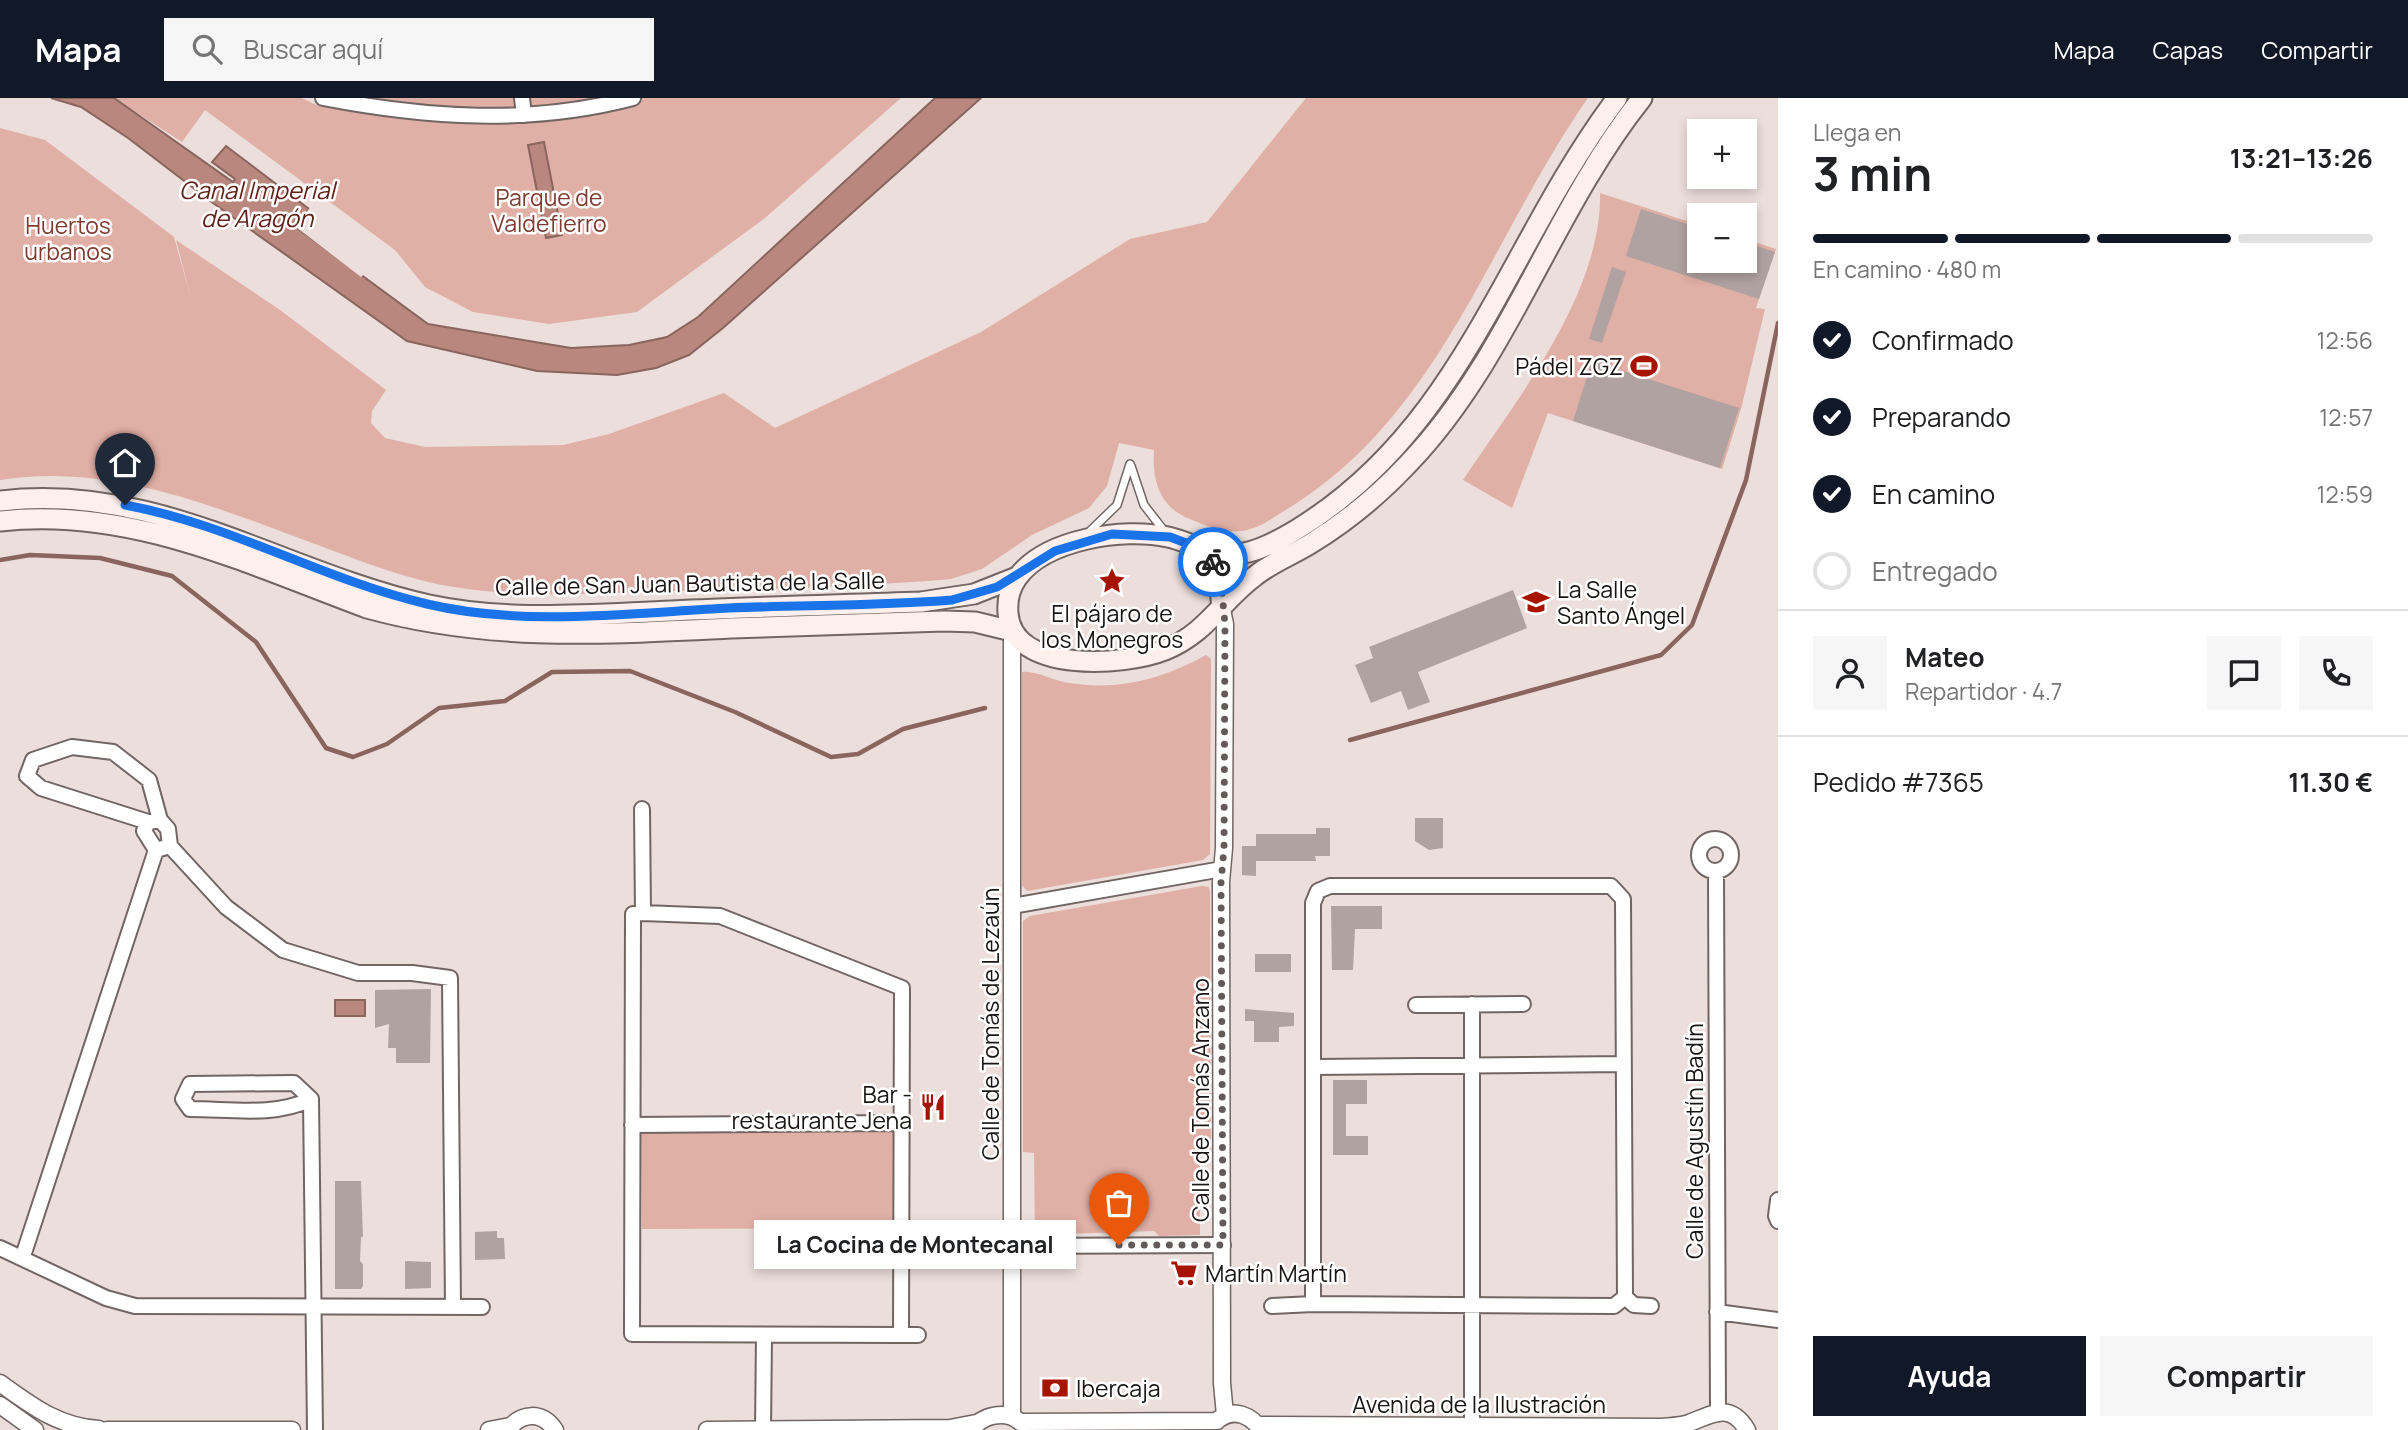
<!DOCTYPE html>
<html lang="es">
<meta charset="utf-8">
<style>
body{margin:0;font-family:Manrope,sans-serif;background:#f6f6f6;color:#202124;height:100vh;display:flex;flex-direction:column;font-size:26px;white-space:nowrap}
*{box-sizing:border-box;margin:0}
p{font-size:23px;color:#757577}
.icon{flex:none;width:38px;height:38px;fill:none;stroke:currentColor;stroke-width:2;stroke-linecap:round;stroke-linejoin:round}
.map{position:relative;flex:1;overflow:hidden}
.sheet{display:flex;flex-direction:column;background:#fff;width:630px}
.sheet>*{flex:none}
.buttons{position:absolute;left:1687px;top:21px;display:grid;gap:14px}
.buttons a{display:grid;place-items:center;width:70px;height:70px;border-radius:0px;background:#fff;box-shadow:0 4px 10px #0003;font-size:35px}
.pin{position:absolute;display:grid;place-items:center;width:60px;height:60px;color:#fff;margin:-72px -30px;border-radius:50% 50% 50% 0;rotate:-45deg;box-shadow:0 0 7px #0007}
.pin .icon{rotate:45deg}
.courier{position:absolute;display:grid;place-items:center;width:70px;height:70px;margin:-35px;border:5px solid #1a73e8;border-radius:50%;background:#fff;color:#222;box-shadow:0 2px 9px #0007}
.bubble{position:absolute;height:49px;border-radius:0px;background:#fff;box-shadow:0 4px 10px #0003;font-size:23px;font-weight:700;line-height:49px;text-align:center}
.head em{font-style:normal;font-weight:700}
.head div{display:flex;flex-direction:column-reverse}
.head{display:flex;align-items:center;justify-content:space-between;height:119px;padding:0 35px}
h1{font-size:46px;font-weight:700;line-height:52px}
.bar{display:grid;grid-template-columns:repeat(4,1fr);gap:10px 7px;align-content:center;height:84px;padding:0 35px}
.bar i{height:9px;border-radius:5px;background:#e0e0e0}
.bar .active{background:#111827}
.bar p{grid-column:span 4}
.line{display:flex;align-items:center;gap:18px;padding:0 35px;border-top:2px solid #e0e0e0}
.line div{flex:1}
.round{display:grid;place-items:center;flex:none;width:74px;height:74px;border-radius:0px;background:#f6f6f6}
ol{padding:0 35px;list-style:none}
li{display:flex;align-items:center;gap:21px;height:77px}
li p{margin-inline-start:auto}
li .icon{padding:7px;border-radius:50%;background:#111827;color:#fff;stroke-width:4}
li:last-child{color:#757577}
li i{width:38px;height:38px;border:4px solid #e0e0e0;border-radius:50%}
.button{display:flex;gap:14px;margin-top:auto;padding:14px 35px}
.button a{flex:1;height:80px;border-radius:0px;background:#111827;color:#fff;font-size:28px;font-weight:700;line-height:80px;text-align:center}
.button a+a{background:#f6f6f6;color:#202124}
header{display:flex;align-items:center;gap:42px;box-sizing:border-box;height:98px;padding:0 35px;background:#111827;color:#fff}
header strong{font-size:33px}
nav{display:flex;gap:38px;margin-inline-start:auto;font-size:24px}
.search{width:490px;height:63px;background:#f6f6f6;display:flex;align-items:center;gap:18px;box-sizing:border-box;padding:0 24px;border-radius:0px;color:#757577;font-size:26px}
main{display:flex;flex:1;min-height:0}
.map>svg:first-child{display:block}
.green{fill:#e0afa5}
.water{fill:#b9877d;stroke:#89655e;stroke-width:2}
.pier{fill:#ebdedb}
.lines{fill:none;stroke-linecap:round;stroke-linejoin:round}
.stream{stroke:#89655e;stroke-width:4.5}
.building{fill:#afa2a0}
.service-casing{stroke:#716663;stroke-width:10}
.minor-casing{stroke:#716663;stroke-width:18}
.tertiary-casing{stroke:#716663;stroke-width:19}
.secondary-casing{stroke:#716663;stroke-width:23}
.service{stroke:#fff;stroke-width:7}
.minor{stroke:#fff;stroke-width:14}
.tertiary{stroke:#fff;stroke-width:16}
.secondary{stroke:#fdefec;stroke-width:19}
.done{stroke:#635b5a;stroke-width:7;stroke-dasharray:0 12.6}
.route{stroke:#1a73e8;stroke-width:9}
.labels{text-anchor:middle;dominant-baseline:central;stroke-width:5;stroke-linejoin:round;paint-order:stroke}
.park-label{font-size:23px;fill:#7e3c31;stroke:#fff}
.poi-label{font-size:23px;fill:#1a1514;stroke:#fff;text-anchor:start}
.street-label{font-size:23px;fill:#1a1514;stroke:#fff}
.water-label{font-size:24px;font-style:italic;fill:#62231a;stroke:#fff}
</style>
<header>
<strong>Mapa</strong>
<div class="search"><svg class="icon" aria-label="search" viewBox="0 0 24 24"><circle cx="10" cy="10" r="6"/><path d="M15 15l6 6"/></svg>Buscar aquí</div>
<nav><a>Mapa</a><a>Capas</a><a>Compartir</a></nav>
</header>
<main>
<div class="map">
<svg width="1778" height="1332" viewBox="0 0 1778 1332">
<rect width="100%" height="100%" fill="#ebdedb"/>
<path class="green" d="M114,0H302L316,7L318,0H901L765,120L637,214L549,226L473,214L425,189L395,152L205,12L182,44Z
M1306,0H1588C1491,138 1442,314 1292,408C1277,417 1258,432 1240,433C1222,435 1207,428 1190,421C1159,409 1152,382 1154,352L1119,345L1107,388L1089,410L1032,437L982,471L951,481C860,489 767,491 676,493C603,495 526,501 454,489C415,483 379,470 342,456C233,417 120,363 0,382V30L45,42L174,139L192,204L176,142L280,212L386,292L372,313L371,325L385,340L425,349L563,347L609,336L724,295L775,330L981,234L1130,141L1207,124Z
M1600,95L1699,127V163H1745V141L1776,151L1756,210L1765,211L1741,311L1722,371L1548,315L1512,410L1463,382C1517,301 1602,196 1600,95Z
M1206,557L1211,561L1210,756L1203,762L1027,793L1022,787V574C1034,572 1055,583 1069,585C1119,593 1163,581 1206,557Z
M1202,788L1209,789L1210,794L1211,1055L1200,1056V1137L1159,1138L1154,1133L1035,1137L1034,1055L1023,1054V823L1030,818Z
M893,1033V1130L642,1131L641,1034Z"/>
<path class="water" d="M51,0H114L233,84L235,81L212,64L226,48L309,111L296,129L428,226L571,250L629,247L667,239L698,219L935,0H981L723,230L689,257L656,270L617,277L537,273L407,243L213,105L128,40L81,9Z
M544,44L562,137L546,140L528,47Z
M335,902H365V918H335Z"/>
<path class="pier" d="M311,108L312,113L301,128L364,176L361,179L296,129Z"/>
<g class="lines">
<path class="stream" d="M0,462L30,457L100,460L172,478L256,544L326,650L353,659L387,646L439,610L505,603L552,574L630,573L735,614L831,659L858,656L903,631L985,610
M1350,642L1661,557L1692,527L1746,382L1778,225"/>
</g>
<path class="building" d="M1641,111L1699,130V163H1745V144L1775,154L1759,201L1626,158Z
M1612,169L1626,174L1602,245L1589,241Z
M1592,263L1739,310L1720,370L1573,323Z
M1513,492L1527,530L1418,574L1430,604L1408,612L1401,593L1371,605L1355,567L1373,560L1369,549Z
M1415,720H1443V750L1429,752L1415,743Z
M1316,730H1330V758H1315L1316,763H1256V778L1242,777V748H1256V736H1316Z
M1331,808H1382V831H1355L1353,872H1332Z
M1255,856H1291V874H1255Z
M431,891L430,965H396V950H388L389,926L375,930V892Z
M1245,911L1294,915V928L1279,929V944H1254V923H1245Z
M1333,982H1367V1006H1346V1038H1368V1057H1333Z
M335,1083H361L363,1139H361L360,1163L363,1166V1188L361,1191H335Z
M497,1133V1140H504L505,1161L475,1162V1134Z
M405,1163L431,1164V1190L405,1191Z"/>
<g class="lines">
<defs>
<path id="service" d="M1131,368L1144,407L1165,434
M1088,435L1117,407L1130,366"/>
<path id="minor" d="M323,0C426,20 530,27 633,0
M522,0L524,17
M642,711L643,815
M148,724L41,690L27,678L33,662L72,649L113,654L149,682L160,722
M1699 757a16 16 0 1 1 32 0a16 16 0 1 1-32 0Z
M170,748L156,752L144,733L148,724L160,722L168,731L170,748L226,809L283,852L358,875H412L450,880L453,1209
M1716,773L1718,1314
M1330,788H1611L1623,801L1625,1199L1614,1208L1313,1206V805L1318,793Z
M1013,808L1222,771
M643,815L720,818L902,890L901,1237L632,1236L633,816Z
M1472,906V1329
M1416,907L1523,906
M1313,969L1624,966
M311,1001C275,1019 230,1011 190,1011L183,1001L190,986L294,985L311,1001L315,1332
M632,1027L900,1025
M1778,1102L1776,1118L1778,1123
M1014,1148L1223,1147
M0,1150L106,1200L135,1208L482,1209
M23,1158L156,752
M1625,1199L1634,1207L1651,1208
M1272,1208L1313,1206
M1717,1214L1778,1222
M901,1237H918
M763,1332L764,1237"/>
<path id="tertiary" d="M1222,512L1225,526L1224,750L1221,784L1222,1285L1225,1317
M1012,534V1318
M0,1285C32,1308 59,1329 99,1331
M0,1307L35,1332
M1219,1321C1234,1310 1251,1317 1261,1332
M1020,1324L1217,1323
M1258,1327L1661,1329C1670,1328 1680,1328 1689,1325C1711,1317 1730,1303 1747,1332
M107,1332H292
M489,1332L510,1328
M508,1332C521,1314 542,1313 555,1332
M707,1332L950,1330L976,1325
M972,1332C981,1317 1005,1312 1019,1323"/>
<path id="secondary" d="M1617,0C1505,149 1464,330 1296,432C1279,442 1258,454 1238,456C1213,459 1191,444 1168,439C1124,429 1045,441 1017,480C1010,490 1007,503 1008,515C1012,576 1125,568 1165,552C1207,535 1221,503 1255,478C1271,465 1292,457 1310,446C1346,424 1379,397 1408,366C1509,261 1551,114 1642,0
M0,403C159,384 281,474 429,507C508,524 592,516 672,513C755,509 838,507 921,504L974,496L1017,479
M0,423C129,408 248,466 367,510C490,544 606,536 731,530C802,527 873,526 944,523L975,524L1012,533
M1205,452L1218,474L1222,510"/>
</defs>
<use href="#service" class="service-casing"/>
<use href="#minor" class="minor-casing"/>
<use href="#tertiary" class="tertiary-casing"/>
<use href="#secondary" class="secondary-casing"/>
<use href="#service" class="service"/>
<use href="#minor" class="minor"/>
<use href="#tertiary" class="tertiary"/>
<use href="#secondary" class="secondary"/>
</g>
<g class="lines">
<path class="done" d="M1119,1147H1223L1221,785L1224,750L1225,526L1221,484L1213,464"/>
<path class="route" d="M125,407C230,426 324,482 427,506C524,529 631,515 729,510C804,507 878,508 952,502L997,489L1055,453L1112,436L1170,439L1205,452L1213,464"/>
</g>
<defs>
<symbol id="stadium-bare" viewBox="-9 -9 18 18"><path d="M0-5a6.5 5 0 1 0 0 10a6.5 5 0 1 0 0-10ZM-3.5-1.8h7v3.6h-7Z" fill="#a61400" stroke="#fff" stroke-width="2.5" paint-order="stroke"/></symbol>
<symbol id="sight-bare" viewBox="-9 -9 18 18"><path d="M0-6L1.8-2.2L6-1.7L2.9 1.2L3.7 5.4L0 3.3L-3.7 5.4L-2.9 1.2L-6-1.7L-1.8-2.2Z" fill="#a61400" stroke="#fff" stroke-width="2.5" paint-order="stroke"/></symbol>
<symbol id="school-bare" viewBox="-9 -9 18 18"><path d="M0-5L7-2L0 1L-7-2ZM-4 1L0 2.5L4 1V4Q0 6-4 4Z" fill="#a61400" stroke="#fff" stroke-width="2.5" paint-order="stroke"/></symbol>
<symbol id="restaurant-bare" viewBox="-9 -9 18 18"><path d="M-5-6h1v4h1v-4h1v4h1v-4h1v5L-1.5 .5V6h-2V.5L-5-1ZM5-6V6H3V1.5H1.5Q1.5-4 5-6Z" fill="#a61400" stroke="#fff" stroke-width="2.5" paint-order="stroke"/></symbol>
<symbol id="supermarket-bare" viewBox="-9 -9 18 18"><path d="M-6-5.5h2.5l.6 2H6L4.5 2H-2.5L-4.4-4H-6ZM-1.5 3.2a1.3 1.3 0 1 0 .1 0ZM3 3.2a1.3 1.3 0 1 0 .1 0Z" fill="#a61400" stroke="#fff" stroke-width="2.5" paint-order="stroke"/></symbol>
<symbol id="bank-bare" viewBox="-9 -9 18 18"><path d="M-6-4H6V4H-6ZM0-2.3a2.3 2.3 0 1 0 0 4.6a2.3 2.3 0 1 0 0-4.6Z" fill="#a61400" stroke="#fff" stroke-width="2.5" paint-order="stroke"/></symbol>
</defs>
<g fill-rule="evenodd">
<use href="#stadium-bare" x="1625" y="249" width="38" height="38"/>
<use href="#sight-bare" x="1093" y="464" width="38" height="38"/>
<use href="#school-bare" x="1517" y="485" width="38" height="38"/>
<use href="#restaurant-bare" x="914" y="990" width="38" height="38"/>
<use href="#supermarket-bare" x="1165" y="1156" width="38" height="38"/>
<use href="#bank-bare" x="1036" y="1271" width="38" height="38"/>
</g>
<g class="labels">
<g class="park-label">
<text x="549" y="99">Parque de<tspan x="549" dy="26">Valdefierro</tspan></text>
<text x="68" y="127">Huertos<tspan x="68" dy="26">urbanos</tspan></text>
</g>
<g class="poi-label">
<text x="1623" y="268" text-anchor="end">Pádel ZGZ</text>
<text x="1557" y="491">La Salle<tspan x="1557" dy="26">Santo Ángel</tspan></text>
<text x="1112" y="515" text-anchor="middle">El pájaro de<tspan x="1112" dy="26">los Monegros</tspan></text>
<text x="912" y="996" text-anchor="end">Bar -<tspan x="912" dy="26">restaurante Jena</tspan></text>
<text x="1205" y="1175">Martín Martín</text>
<text x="1076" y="1290">Ibercaja</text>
</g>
<g class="street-label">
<text transform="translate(690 485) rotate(-1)">Calle de San Juan Bautista de la Salle</text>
<text transform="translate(990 926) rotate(-90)">Calle de Tomás de Lezaún</text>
<text transform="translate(1200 1002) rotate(-90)">Calle de Tomás Anzano</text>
<text transform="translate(1694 1043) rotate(-90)">Calle de Agustín Badín</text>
<text x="1479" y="1306">Avenida de la Ilustración</text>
</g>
<g class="water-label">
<text x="257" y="91">Canal Imperial<tspan x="257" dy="28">de Aragón</tspan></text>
</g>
</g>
</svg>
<div class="buttons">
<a>+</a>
<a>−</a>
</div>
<div class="pin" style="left:1119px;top:1147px;background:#ea580c"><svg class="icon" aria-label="bag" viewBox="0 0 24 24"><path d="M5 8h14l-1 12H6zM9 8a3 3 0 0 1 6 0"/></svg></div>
<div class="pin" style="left:125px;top:407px;background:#1f2937"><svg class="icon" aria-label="home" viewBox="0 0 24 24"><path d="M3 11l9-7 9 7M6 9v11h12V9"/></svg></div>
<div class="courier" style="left:1213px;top:464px"><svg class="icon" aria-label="bike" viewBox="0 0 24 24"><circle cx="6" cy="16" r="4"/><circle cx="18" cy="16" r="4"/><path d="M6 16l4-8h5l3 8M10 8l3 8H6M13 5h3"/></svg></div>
<div class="bubble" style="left:754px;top:1122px;width:322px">La Cocina de Montecanal</div>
</div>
<section class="sheet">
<div class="head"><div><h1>3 min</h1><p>Llega en</p></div><em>13:21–13:26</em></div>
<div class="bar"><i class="active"></i><i class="active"></i><i class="active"></i><i></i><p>En camino · 480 m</p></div>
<ol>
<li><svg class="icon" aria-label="check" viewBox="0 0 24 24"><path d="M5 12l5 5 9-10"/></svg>Confirmado<p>12:56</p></li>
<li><svg class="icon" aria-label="check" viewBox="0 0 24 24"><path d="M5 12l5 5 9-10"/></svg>Preparando<p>12:57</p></li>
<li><svg class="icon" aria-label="check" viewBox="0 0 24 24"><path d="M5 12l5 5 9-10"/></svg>En camino<p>12:59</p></li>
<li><i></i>Entregado</li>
</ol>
<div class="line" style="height:126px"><a class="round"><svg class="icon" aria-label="person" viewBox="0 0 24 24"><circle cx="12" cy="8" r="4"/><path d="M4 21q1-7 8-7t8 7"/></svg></a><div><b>Mateo</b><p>Repartidor · 4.7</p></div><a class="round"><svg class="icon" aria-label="chat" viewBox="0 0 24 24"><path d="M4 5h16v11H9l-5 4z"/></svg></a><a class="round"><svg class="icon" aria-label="phone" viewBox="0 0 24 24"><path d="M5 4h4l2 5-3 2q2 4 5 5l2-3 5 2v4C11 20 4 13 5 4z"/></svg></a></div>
<div class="line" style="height:91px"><div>Pedido #7365</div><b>11.30 €</b></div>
<div class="button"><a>Ayuda</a><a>Compartir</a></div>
</section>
</main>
